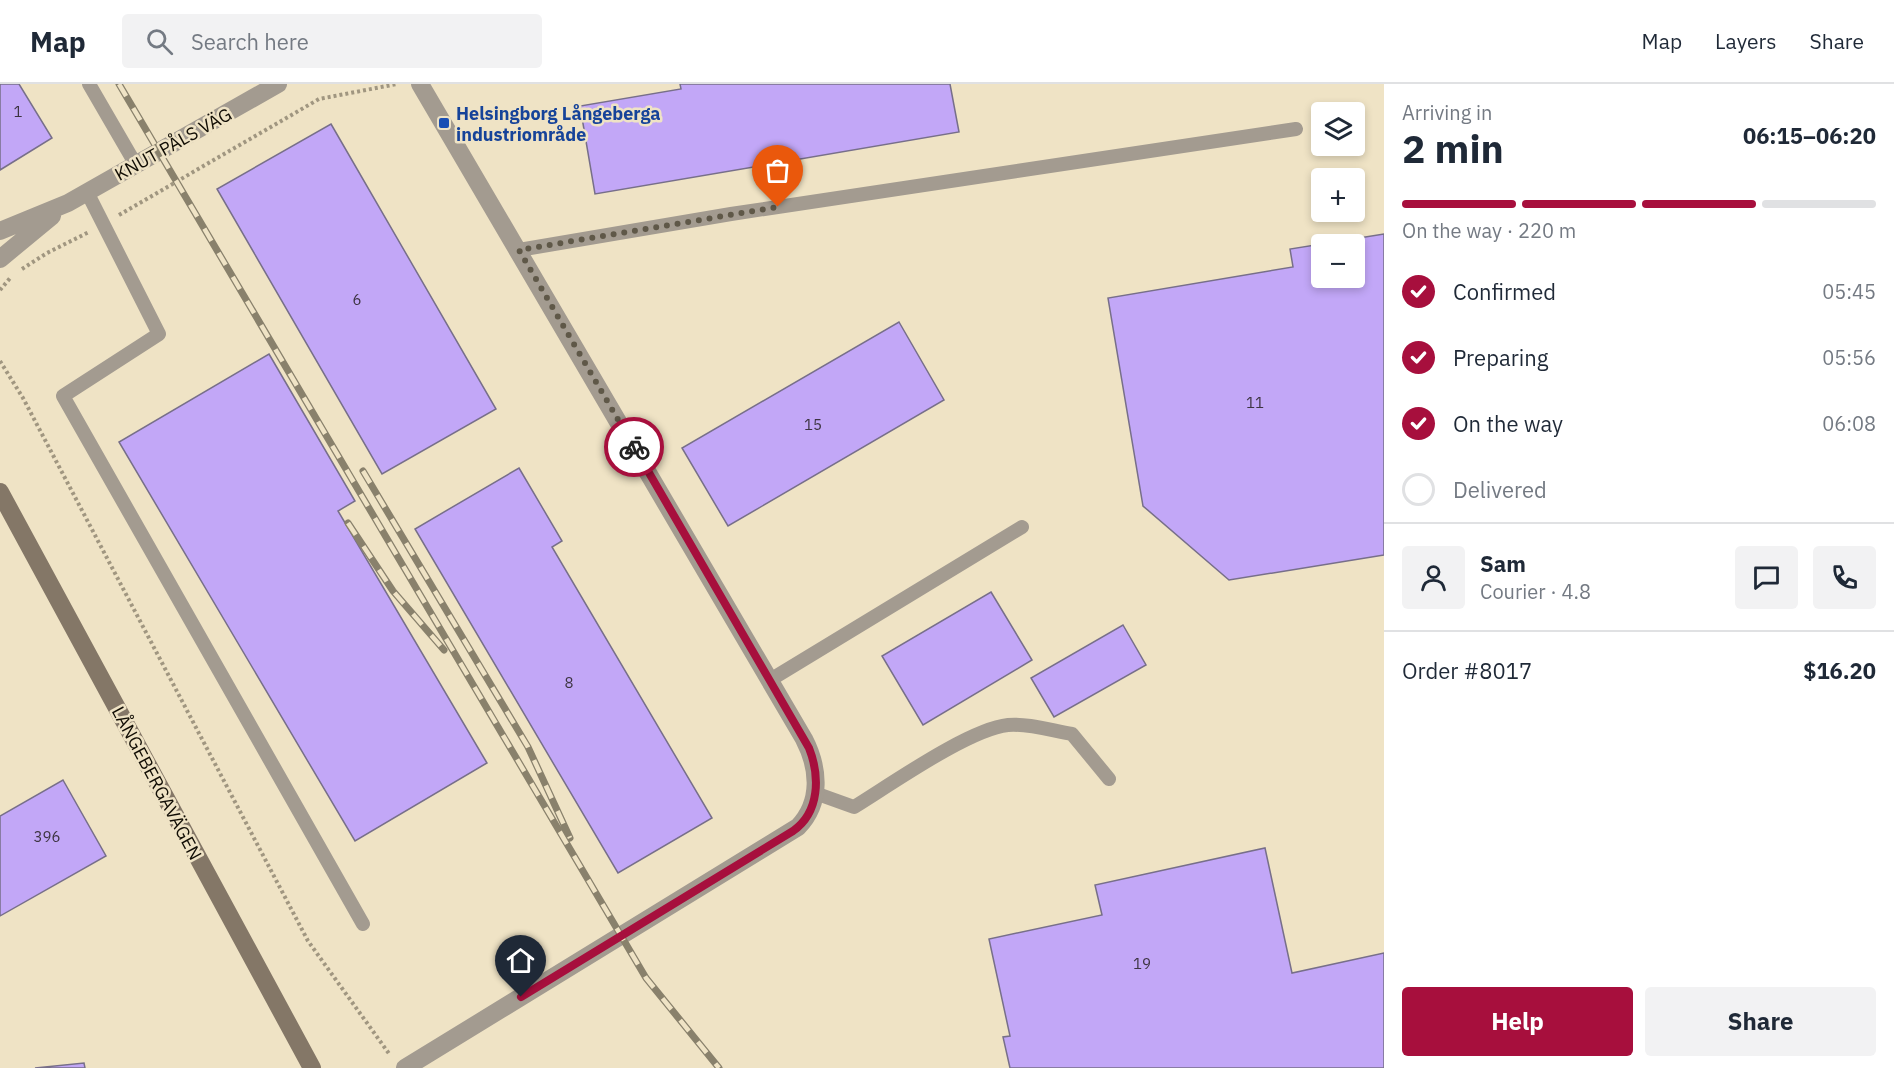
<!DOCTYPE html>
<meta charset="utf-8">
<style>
body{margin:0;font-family:"IBM Plex Sans",sans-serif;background:#f2f2f3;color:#1f2937;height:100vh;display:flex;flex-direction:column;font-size:22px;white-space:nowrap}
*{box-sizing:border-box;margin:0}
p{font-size:20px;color:#747a83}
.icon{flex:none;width:33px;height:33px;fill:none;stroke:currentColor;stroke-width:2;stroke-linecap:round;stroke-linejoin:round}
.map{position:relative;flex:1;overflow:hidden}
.drawer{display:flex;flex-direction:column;background:#fff;width:510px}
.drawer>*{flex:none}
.buttons{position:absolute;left:1311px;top:18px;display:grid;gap:12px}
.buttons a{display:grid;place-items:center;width:54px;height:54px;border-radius:6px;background:#fff;box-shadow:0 3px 9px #0003;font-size:30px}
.pin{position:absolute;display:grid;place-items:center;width:51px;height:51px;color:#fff;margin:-62px -26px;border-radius:50% 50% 50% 0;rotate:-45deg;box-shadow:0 0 6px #0007}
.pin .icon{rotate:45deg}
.courier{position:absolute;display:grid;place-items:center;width:60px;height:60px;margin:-30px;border:4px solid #a70f3d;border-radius:50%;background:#fff;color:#222;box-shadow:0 2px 8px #0007}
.headline em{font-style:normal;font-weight:700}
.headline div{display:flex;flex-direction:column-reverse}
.headline{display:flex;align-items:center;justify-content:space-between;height:102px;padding:0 18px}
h1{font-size:39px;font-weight:700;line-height:45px}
.bar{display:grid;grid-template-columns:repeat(4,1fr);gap:9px 6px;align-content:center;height:72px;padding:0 18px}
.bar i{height:8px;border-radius:4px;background:#e0e1e3}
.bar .active{background:#a70f3d}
.bar p{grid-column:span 4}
.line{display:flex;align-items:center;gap:15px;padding:0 18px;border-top:2px solid #e0e1e3}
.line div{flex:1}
.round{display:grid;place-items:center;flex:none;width:63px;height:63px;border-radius:6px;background:#f2f2f3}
ol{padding:0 18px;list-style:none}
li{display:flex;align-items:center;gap:18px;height:66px}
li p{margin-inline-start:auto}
li .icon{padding:6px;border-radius:50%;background:#a70f3d;color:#fff;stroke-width:4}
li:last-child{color:#747a83}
li i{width:33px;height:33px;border:3px solid #e0e1e3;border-radius:50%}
.cta{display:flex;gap:12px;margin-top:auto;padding:12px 18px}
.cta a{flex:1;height:69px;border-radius:6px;background:#a70f3d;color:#fff;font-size:24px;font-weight:700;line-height:69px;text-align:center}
.cta a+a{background:#f2f2f3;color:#1f2937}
header{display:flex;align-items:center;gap:36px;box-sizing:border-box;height:84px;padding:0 30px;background:#fff;border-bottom:2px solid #e0e1e3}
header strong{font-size:28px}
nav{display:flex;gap:33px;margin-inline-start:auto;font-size:21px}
.search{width:420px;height:54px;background:#f2f2f3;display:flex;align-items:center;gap:15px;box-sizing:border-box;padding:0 21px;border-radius:6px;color:#747a83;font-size:22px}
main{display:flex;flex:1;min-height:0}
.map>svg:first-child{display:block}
.building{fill:#c2a7f7;stroke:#776f89;stroke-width:1.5;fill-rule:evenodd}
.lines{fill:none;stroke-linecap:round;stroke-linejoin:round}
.path{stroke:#a09680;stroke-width:4;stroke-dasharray:3 3;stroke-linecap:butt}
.lane{stroke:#a39b90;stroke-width:14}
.street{stroke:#a39b90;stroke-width:18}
.secondary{stroke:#847767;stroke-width:18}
.rail-casing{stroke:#89816c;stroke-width:7}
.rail{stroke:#efe3c5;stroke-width:4.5;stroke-dasharray:14;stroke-linecap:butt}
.done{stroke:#5f5848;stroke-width:6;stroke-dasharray:0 10.8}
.route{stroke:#a70f3d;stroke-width:8}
.transit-dot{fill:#1a4fb4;stroke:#efe3c5;stroke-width:2}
.labels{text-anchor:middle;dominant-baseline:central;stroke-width:5;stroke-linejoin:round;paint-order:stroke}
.number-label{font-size:15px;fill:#3d3441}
.transit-label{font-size:18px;font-weight:bold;fill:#164399;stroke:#efe3c5;text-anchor:start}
.street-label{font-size:18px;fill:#110d04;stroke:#efe3c5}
</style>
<header>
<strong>Map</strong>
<div class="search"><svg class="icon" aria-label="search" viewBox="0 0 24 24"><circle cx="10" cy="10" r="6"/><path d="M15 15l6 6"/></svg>Search here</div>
<nav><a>Map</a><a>Layers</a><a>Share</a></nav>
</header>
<main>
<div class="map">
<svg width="1384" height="984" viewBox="0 0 1384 984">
<rect width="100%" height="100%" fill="#efe3c5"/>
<path class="building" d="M0,0H19L52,54L0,86Z
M680,0H950L959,48L595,110L580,22L681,5Z
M331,40L496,325L382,390L217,105Z
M1384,150V471L1229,496L1143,422L1108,214L1293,183L1290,165ZM1322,160H1354V194H1322Z
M899,238L944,316L728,442L682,364Z
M269,270L355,417L338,427L487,679L355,757L119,358Z
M519,384L562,457L552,463L712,734L618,789L415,445Z
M991,508L1032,576L923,641L882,572Z
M1123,541L1146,581L1054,633L1031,594Z
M63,696L106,772L0,832V732Z
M1265,764L1292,889L1384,869V984H1010L1003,953L1010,952L989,855L1102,831L1095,801Z
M84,979L85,984H35Z"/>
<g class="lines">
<path class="path" d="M119,131L319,15L397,0
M22,185L47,169L89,148
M0,206L11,193
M0,277L23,314L308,857L390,971"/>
<path class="lane" d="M89,0L136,81
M87,108L159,250L63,312L363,840
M519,166L731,130L1296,45
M770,596L1022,443
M815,709L854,723C890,701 969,645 1008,641C1028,639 1053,647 1072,650L1109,695"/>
<path class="street" d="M0,147L68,119L278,0
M0,175L52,132
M405,984L798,743C822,718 819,684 804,655L420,0"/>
<path class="secondary" d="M0,408L312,984"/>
<defs>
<path id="rail" d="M119,0L646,894L719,984
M363,387L528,663L570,754
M348,439L393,507L444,566"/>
</defs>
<use href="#rail" class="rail-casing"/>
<use href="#rail" class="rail"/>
</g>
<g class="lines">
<path class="done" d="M634,363L519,166L778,123"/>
<path class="route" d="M521,913L793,747C820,728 820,692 809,664L634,363"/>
</g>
<rect class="transit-dot" x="438" y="33" width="12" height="12" rx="3"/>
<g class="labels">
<g class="number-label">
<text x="18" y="27">1</text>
<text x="357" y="215">6</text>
<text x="1255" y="318">11</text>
<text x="813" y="340">15</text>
<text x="569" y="598">8</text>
<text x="47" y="752">396</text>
<text x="1142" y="879">19</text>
</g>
<g class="transit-label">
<text x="456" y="29">Helsingborg Långeberga<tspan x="456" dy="21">industriområde</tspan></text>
</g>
<g class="street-label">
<text transform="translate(173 60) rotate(-29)">KNUT PÅLS VÄG</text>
<text transform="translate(157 699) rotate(62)">LÅNGEBERGAVÄGEN</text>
</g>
</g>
</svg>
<div class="buttons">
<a><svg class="icon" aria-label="layers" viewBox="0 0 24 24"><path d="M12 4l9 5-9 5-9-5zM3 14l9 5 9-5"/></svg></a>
<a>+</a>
<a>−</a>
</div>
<div class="pin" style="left:778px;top:123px;background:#ea580c"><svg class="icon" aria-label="bag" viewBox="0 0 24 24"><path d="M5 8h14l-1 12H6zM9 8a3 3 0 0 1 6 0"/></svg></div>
<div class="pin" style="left:521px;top:913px;background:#1f2937"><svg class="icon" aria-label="home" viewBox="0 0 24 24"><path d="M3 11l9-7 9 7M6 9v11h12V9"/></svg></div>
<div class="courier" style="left:634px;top:363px"><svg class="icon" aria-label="bike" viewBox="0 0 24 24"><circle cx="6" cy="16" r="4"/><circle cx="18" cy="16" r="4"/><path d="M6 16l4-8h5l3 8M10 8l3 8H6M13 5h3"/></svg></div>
</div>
<section class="drawer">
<div class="headline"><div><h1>2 min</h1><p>Arriving in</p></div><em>06:15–06:20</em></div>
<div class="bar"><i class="active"></i><i class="active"></i><i class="active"></i><i></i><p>On the way · 220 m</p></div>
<ol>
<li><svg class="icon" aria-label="check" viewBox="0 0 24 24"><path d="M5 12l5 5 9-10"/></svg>Confirmed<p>05:45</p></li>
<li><svg class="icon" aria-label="check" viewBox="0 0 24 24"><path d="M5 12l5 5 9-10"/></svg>Preparing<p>05:56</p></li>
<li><svg class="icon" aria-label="check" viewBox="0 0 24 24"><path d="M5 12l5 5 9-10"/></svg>On the way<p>06:08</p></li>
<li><i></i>Delivered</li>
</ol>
<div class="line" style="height:108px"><a class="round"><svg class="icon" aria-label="person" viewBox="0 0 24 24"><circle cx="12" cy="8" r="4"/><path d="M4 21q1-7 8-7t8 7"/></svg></a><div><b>Sam</b><p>Courier · 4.8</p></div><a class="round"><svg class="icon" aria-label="chat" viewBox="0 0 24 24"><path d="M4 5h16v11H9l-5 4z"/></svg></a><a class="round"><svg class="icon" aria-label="phone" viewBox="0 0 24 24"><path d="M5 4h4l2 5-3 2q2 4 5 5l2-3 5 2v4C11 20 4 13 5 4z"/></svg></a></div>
<div class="line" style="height:78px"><div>Order #8017</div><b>$16.20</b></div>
<div class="cta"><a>Help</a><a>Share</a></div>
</section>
</main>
